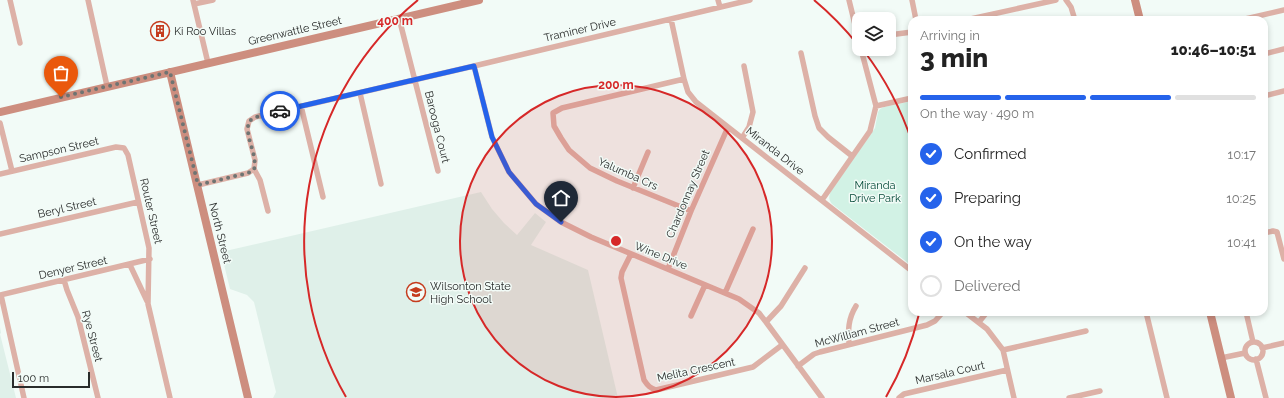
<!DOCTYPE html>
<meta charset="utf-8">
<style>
body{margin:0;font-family:Raleway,sans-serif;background:#f2f2f2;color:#222;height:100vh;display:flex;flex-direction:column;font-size:15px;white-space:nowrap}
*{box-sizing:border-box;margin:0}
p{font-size:13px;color:#767676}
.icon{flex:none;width:22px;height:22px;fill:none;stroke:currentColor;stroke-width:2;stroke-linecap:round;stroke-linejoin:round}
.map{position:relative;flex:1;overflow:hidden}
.details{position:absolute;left:908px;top:16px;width:360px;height:300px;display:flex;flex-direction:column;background:#fff;border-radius:12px;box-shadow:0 2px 6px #0003}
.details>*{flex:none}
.fabs{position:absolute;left:852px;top:12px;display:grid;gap:8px}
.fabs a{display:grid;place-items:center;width:44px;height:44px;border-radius:8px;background:#fff;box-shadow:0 2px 6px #0003;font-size:20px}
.scale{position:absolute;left:12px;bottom:10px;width:78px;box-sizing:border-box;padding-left:4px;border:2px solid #292c2b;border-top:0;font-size:11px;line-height:14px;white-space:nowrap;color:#292c2b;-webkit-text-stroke:3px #f2fbf7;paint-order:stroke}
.pin{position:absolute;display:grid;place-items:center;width:34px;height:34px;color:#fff;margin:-41px -17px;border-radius:50% 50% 50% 0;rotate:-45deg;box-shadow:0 0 4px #0007}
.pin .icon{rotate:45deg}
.courier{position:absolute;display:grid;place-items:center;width:40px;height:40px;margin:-20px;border:3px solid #2563eb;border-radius:50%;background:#fff;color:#222;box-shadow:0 1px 5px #0007}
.head em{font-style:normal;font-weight:800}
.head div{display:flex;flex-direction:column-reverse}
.head{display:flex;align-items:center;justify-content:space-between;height:68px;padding:0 12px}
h1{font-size:26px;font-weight:800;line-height:30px}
.bar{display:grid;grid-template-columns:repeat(4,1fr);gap:6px 4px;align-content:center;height:48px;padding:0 12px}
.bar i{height:5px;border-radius:3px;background:#e0e0e0}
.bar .selected{background:#2563eb}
.bar p{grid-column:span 4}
ol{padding:0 12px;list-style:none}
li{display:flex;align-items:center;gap:12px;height:44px}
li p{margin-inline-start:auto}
li .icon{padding:4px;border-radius:50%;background:#2563eb;color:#fff;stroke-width:4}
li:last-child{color:#767676}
li i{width:22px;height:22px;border:2px solid #e0e0e0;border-radius:50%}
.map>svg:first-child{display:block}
.built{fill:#dff0e9}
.green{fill:#d2f2e5}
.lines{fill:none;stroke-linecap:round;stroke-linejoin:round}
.street{stroke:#ddb1a7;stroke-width:5.5}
.secondary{stroke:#cd8e7f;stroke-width:8}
.done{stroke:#6f7472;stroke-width:4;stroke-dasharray:0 7.2}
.route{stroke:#2563eb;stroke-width:5}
.ring{fill:none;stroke:#d62828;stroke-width:2}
.labels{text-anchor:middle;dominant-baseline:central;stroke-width:3;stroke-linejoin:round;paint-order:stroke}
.street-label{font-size:11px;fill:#292c2b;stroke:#f2fbf7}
.poi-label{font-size:11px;fill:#292c2b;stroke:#f2fbf7;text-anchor:start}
.park-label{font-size:11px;fill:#024937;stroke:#f2fbf7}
.centre{fill:#d62828;stroke:#f2fbf7;stroke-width:2}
.ring-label{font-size:12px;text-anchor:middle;font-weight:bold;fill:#d62828;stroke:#f2fbf7;stroke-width:3;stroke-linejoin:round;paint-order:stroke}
</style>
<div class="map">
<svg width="1284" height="398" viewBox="0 0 1284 398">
<rect width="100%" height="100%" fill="#f2fbf7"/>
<path class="built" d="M481,192L492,209L504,223L517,235L535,213L546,222L531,245L588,270L618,398H273L276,392L254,302L247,295L230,289L221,252Z
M0,327L1,333L0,334L16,398H0Z"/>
<path class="green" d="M912,101V266L832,204C828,199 829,196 831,191L875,128L878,112L880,109L884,107Z"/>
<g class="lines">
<path class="street" d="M10,0L20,43
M88,0L107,86
M193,0L208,63
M718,0L720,7
M849,0L859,41
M912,0L916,20
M1066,0L1071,7L1075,20
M194,4L213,0
M399,18L438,171
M671,19L684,79L688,92L696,102L912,271
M966,20L1056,0
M1241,20L1284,10
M889,35L912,32
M801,53L815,116L819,128L828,137L852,156
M1264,54L1284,49
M474,66L492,137L509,172L536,204L561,222L591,237L739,299L759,313L766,322L822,398
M684,79L562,108L553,113L554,126L561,138L569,150L590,168L617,181L691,211
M360,93L381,184
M1264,96L1284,91
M301,106L323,197
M876,106L912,98
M0,123L12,171
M742,138L749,127L753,112L744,66
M0,174L116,147L124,148L128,155L149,248L148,304L170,398
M198,185L248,173L254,169
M633,188L648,152
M822,200L870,131L876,106L861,49
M268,211L260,180L254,169L255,160L247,129L249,121L255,117L474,66L750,0
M1264,233L1273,231L1277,232L1284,259
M0,234L138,202
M631,254L622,272L621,278L644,380C648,386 650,388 656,390L753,367L782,345
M130,265L147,301
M668,269L691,211L728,127
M64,280L67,290L78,317L98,398
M725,293L753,229
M0,295L150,259
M1,295L24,398
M965,312L987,329L1003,350L1014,398
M1146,312L1167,398
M1246,312L1253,342
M691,316L705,285
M766,322L781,306L805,268
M979,322L987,312
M1245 351a9 9 0 1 1 18 0a9 9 0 1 1-18 0Z
M849,344C848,330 848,319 856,306
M1262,348L1284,343
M1003,350L1086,331
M1221,358L1245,353
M1256,359L1266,398
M798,366L814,354L820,352L927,325L935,321L943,312
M899,398L904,394L1007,370
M1069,398L1100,391"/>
<path class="secondary" d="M1135,0L1140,20
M170,72L248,398
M0,112L479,0
M1210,312L1231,398"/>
</g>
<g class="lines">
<path class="done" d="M61,97L170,72L198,185L248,173L254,170C258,153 244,138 249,121L256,117L280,111"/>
<path class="route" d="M280,111L474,66L492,137L509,172L536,204L561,222"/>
</g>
<circle cx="616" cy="241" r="156" fill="#d62828" fill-opacity=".12"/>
<g class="ring">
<circle cx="616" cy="241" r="156"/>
<path d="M919 314A312 312 0 0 1 886 397M346 397A312 312 0 0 1 418 0M814 0A312 312 0 0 1 858 45M864 51A312 312 0 0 1 912 142"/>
</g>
<defs>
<symbol id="building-ring" viewBox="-11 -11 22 22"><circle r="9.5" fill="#f2fbf7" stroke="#c53b1d" stroke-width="1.5"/><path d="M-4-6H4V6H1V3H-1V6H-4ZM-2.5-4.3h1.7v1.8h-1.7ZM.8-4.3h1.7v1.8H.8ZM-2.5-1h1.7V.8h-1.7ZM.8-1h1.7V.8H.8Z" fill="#c53b1d"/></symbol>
<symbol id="school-ring" viewBox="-11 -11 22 22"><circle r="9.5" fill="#f2fbf7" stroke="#c53b1d" stroke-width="1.5"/><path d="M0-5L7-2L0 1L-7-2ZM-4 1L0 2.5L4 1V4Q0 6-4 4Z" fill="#c53b1d"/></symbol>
</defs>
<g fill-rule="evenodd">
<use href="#building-ring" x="149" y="20" width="22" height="22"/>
<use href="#school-ring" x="405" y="281" width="22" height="22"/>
</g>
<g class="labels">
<g class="street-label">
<text transform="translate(580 30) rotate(-13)">Traminer Drive</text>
<text transform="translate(295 31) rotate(-13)">Greenwattle Street</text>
<text transform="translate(437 127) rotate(76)">Barooga Court</text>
<text transform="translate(59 150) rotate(-13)">Sampson Street</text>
<text transform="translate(775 151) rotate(38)">Miranda Drive</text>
<text transform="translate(628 174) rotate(24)">Yalumba Crs</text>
<text transform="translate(688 194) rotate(-67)">Chardonnay Street</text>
<text transform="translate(67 208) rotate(-13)">Beryl Street</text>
<text transform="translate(151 211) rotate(77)">Router Street</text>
<text transform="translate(220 233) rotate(76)">North Street</text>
<text transform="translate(661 256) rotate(22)">Wine Drive</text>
<text transform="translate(73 268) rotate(-13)">Denyer Street</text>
<text transform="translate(857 333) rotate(-15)">McWilliam Street</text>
<text transform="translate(92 336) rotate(75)">Rye Street</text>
<text transform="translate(696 370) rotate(-12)">Melita Crescent</text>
<text transform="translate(950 373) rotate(-13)">Marsala Court</text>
</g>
<g class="poi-label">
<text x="174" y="31">Ki Roo Villas</text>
<text x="430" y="286">Wilsonton State<tspan x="430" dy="13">High School</tspan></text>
</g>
<g class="park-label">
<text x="875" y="185">Miranda<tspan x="875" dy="13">Drive Park</tspan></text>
</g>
</g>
<circle cx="616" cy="241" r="6" class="centre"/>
<g class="ring-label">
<text x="395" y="25">400 m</text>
<text x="616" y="89">200 m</text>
</g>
</svg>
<div class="fabs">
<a><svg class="icon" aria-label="layers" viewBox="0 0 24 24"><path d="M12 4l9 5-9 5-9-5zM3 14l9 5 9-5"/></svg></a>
</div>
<div class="scale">100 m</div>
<div class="pin" style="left:61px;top:97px;background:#ea580c"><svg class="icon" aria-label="bag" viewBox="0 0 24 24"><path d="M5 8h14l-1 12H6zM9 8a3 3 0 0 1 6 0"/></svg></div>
<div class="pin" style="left:561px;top:222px;background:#1f2937"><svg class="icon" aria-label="home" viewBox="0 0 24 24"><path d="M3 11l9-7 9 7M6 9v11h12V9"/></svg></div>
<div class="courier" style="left:280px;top:111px"><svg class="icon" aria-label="car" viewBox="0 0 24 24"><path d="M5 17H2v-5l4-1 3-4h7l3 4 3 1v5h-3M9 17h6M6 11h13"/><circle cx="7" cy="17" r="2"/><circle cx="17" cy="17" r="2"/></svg></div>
<section class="details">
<div class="head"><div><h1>3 min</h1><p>Arriving in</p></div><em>10:46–10:51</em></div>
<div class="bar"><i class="selected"></i><i class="selected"></i><i class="selected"></i><i></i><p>On the way · 490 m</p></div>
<ol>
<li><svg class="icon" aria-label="check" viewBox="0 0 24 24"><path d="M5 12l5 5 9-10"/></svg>Confirmed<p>10:17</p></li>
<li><svg class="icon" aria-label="check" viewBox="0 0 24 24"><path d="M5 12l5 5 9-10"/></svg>Preparing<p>10:25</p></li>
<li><svg class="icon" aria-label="check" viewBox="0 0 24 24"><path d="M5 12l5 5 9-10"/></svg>On the way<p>10:41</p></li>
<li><i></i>Delivered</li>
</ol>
</section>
</div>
